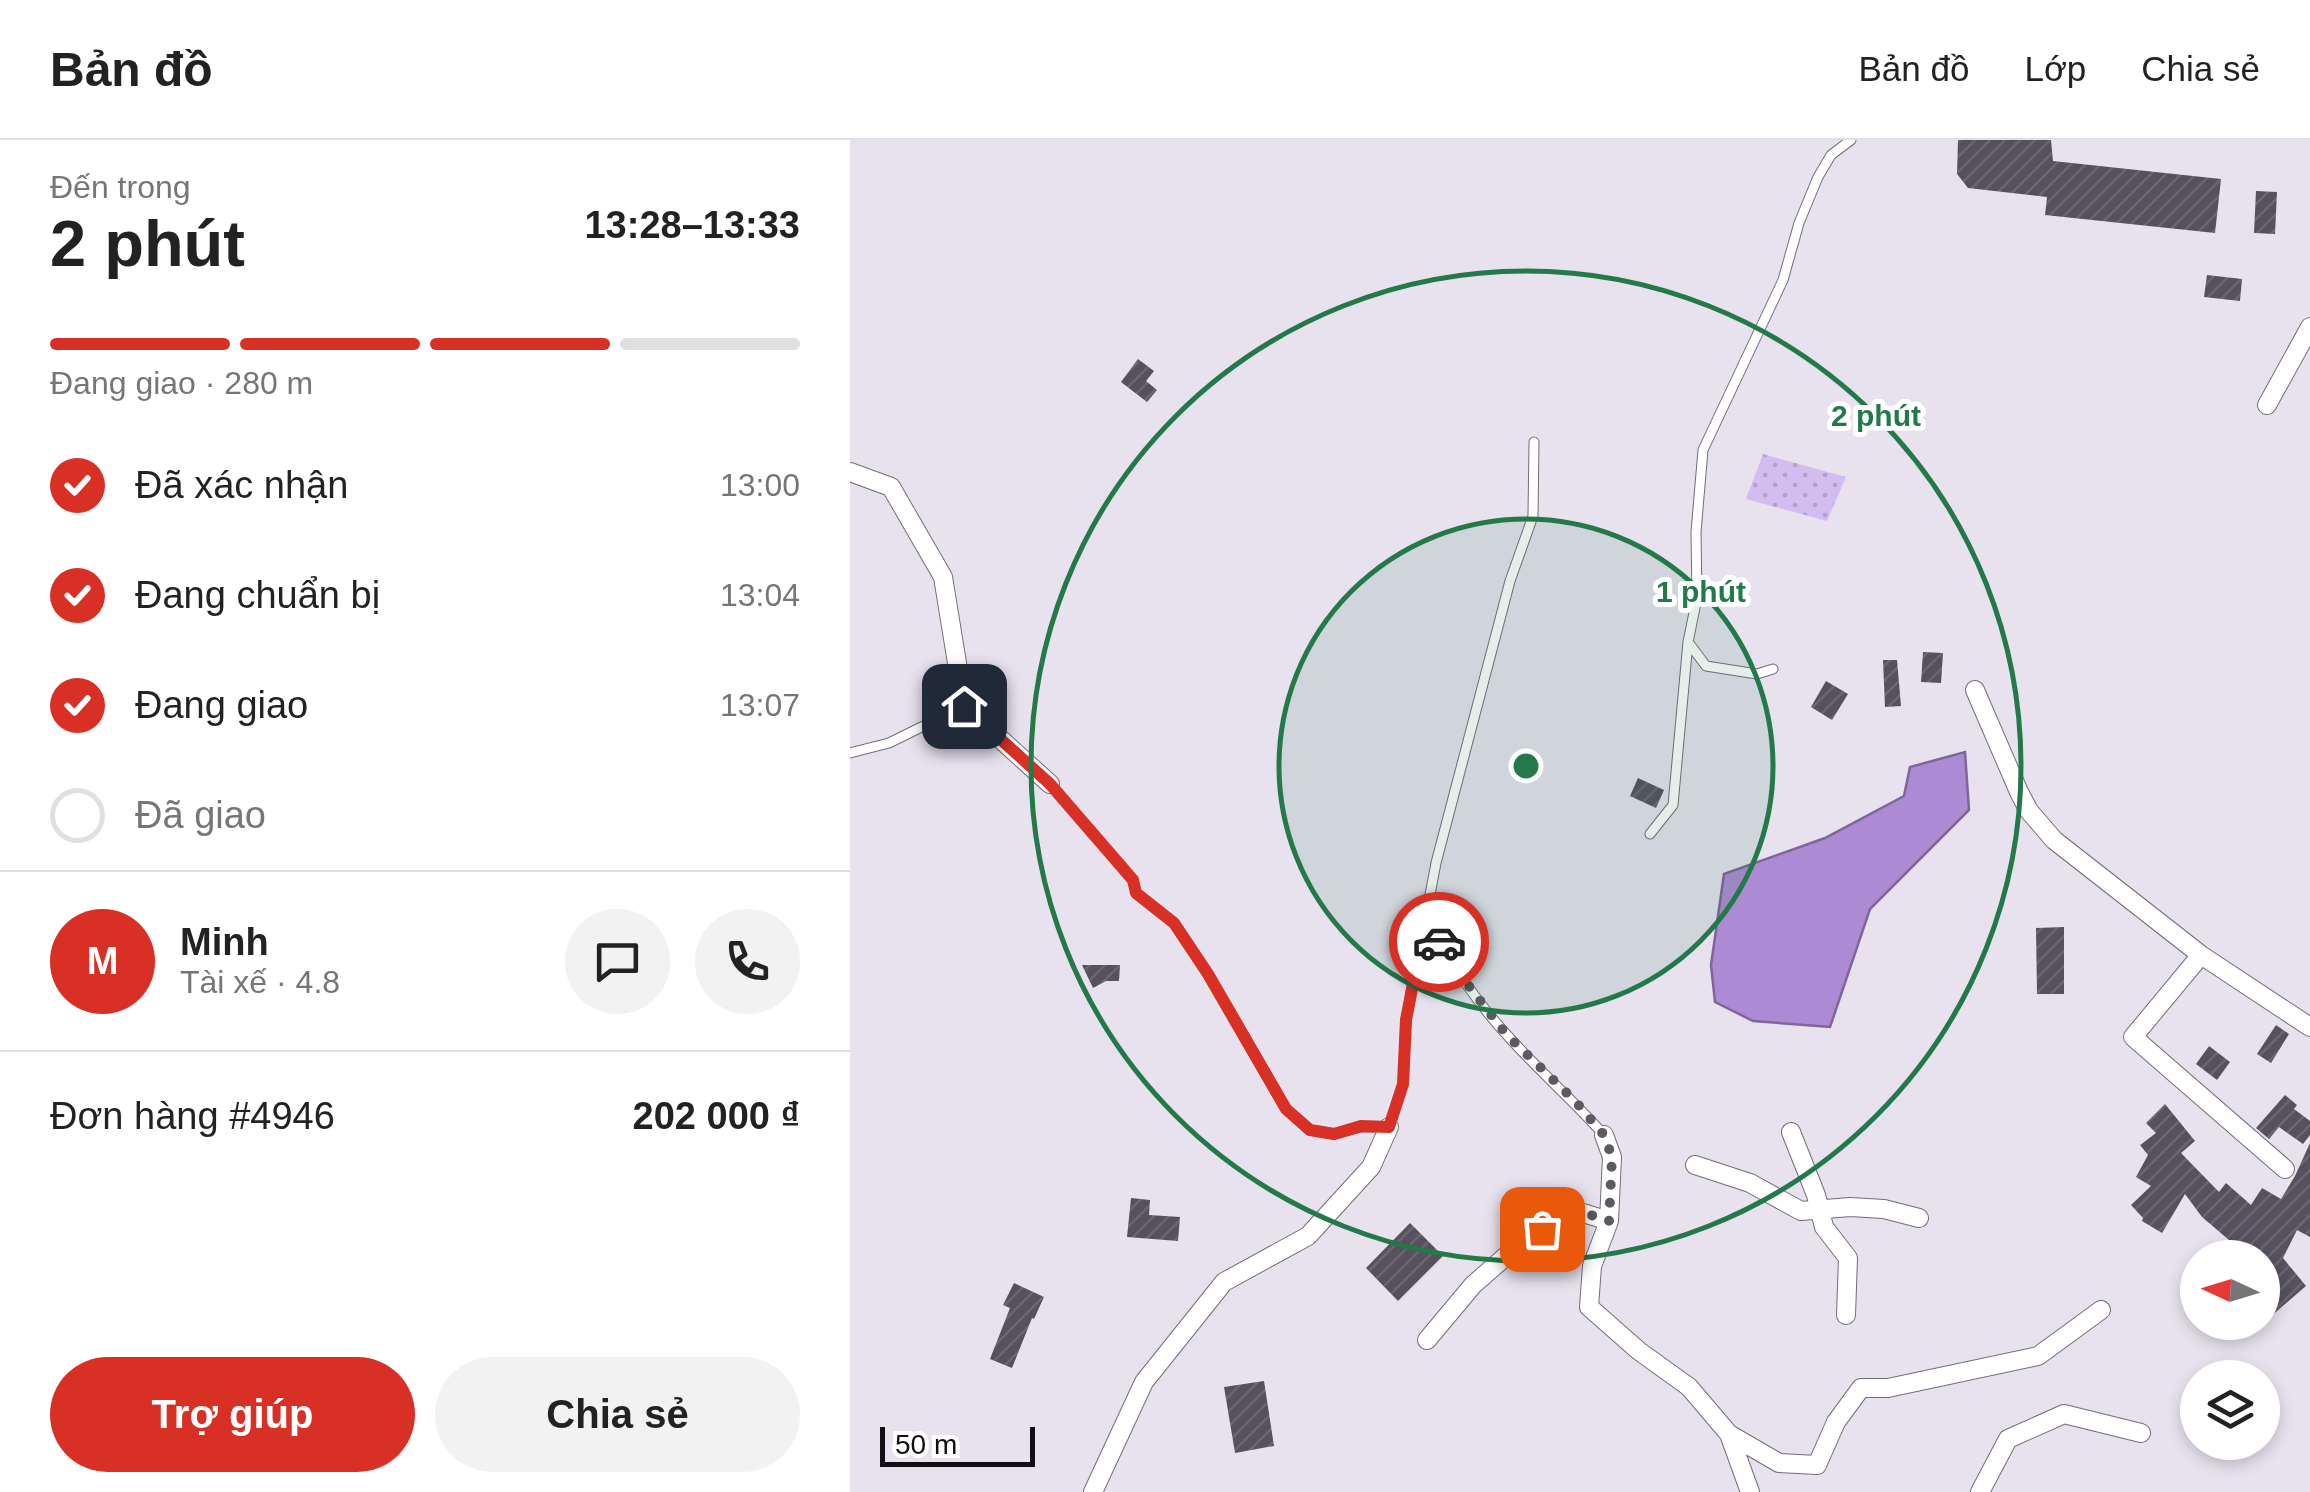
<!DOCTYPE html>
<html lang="vi">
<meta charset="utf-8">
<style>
body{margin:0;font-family:Arial,sans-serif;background:#f2f2f2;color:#222;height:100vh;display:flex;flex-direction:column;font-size:38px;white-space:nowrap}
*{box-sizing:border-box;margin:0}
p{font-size:32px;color:#767676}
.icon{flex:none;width:55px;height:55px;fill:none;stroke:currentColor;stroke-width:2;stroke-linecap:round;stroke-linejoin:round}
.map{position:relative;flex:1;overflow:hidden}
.details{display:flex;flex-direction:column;background:#fff;width:850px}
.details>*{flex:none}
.needle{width:65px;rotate:274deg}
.fabs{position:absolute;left:1330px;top:1100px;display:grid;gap:20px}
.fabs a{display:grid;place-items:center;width:100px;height:100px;border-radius:50%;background:#fff;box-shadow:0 5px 15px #0003;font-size:50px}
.scale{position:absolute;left:30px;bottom:25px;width:155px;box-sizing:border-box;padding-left:10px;border:5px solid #110f13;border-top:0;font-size:28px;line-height:35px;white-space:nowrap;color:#110f13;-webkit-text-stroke:8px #fff;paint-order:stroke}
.pin{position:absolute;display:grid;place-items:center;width:85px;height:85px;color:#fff;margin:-42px;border-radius:20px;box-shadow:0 5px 15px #0006}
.courier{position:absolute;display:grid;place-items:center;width:100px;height:100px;margin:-50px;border:8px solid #d93025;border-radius:50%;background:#fff;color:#222;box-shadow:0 2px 12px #0007}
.headline em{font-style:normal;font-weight:700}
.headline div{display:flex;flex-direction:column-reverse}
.headline{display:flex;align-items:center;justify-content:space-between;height:170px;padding:0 50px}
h1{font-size:65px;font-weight:700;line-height:75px}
.bar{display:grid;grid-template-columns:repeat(4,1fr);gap:15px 10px;align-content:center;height:120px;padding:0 50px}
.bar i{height:12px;border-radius:8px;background:#e0e0e0}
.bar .active{background:#d93025}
.bar p{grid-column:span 4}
.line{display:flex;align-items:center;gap:25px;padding:0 50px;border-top:2px solid #e0e0e0}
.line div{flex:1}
.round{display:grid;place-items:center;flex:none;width:105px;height:105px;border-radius:52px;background:#f2f2f2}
ol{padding:0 50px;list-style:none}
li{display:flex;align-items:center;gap:30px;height:110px}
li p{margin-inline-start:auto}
li .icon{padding:10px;border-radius:50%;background:#d93025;color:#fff;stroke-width:4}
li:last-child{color:#767676}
li i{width:55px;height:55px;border:5px solid #e0e0e0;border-radius:50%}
.action{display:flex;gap:20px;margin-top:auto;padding:20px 50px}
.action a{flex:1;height:115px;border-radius:60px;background:#d93025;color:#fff;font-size:40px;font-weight:700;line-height:115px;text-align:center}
.action a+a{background:#f2f2f2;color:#222}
header{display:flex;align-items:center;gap:60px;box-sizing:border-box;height:140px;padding:0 50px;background:#fff;border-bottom:2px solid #e0e0e0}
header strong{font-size:48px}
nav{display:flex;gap:55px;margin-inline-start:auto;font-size:35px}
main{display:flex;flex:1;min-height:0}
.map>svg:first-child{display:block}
.park{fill:url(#park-dots)}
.water{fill:#ad8ad4;stroke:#7e659a;stroke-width:2.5}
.building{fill:url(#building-hatch)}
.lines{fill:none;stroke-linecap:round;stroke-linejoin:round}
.service-casing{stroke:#726d78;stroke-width:11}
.minor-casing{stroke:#726d78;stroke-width:20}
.service{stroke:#fff;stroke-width:9}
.minor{stroke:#fff;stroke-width:18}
.done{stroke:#5c5960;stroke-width:10;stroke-dasharray:0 18}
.route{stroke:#d93025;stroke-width:12}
.ring{fill:none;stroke:#24794b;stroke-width:5}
.centre{fill:#24794b;stroke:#fff;stroke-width:5}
.ring-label{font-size:30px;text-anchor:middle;font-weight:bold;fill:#24794b;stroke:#fff;stroke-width:10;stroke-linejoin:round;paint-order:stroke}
</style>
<header>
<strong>Bản đồ</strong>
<nav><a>Bản đồ</a><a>Lớp</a><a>Chia sẻ</a></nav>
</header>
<main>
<section class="details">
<div class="headline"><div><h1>2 phút</h1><p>Đến trong</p></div><em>13:28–13:33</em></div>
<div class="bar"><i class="active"></i><i class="active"></i><i class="active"></i><i></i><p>Đang giao · 280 m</p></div>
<ol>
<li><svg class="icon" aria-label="check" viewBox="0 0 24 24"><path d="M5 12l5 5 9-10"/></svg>Đã xác nhận<p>13:00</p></li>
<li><svg class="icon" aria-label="check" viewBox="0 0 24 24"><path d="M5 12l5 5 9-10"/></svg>Đang chuẩn bị<p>13:04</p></li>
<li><svg class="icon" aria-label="check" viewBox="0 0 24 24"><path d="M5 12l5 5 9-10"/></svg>Đang giao<p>13:07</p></li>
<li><i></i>Đã giao</li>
</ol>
<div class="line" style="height:180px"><b class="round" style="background:#d93025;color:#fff">M</b><div><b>Minh</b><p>Tài xế · 4.8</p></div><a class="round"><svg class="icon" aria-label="chat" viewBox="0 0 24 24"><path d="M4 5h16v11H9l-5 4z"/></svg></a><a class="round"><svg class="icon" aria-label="phone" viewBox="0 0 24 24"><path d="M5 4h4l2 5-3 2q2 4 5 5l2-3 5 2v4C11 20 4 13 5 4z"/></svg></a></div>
<div class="line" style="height:130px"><div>Đơn hàng #4946</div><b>202 000 ₫</b></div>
<div class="action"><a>Trợ giúp</a><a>Chia sẻ</a></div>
</section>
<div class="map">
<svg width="1460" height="1352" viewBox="0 0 1460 1352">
<defs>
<pattern id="park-dots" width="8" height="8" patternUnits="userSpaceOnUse" patternTransform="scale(2.5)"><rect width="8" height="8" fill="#d3bcef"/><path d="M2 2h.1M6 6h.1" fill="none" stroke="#b4a0cc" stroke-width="1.8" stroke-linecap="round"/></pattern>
<pattern id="building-hatch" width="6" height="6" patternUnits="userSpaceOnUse" patternTransform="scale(2.5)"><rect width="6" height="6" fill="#56515c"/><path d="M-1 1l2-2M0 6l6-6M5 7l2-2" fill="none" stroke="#6a656e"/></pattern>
</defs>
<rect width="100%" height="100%" fill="#e8e2ef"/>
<path class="park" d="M913,314L996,337L977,381L896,359Z"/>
<path class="water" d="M1115,612L1119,670L1020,769L980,887L903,881L865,862L861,825L874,734L975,698L1054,656L1060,627Z"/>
<path class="building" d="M1108,0H1201L1203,21L1371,39L1365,93L1195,75L1197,57L1118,48L1107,34Z
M1406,51L1427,52L1425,94L1404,93Z
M1357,135L1392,139L1390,161L1354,157Z
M288,219L304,231L296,241L307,250L297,262L271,242Z
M1073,512L1093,513L1091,543L1071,542Z
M1033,520H1047L1051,566L1035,567Z
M976,541L998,554L982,580L961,567Z
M788,638L814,650L806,668L780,656Z
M1214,787V854H1187L1186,788Z
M232,825H270L269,841H256L243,848Z
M1426,885L1439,894L1421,923L1407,914Z
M1359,906L1380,922L1367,940L1346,924Z
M1435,955L1447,965L1444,969L1460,981V995L1453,1004L1429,987L1419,999L1406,988Z
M1315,964L1345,1001L1331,1013L1369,1052L1376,1043L1401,1065L1412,1048L1431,1059L1445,1036L1460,1003V1097L1447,1090L1433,1118L1456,1146L1412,1184V1118L1386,1106L1352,1077L1335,1054L1312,1093L1292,1081L1293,1078L1281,1065L1301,1046L1286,1037L1298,1015L1290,1005L1306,993L1296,983Z
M281,1058L300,1060L299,1075L330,1077L328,1101L277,1097Z
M560,1083L593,1116L548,1161L516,1128Z
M164,1143L194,1157L184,1179L182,1178L162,1228L140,1219L160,1168L153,1165Z
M414,1241L424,1306L385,1313L374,1247Z"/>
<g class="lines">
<defs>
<path id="service" d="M838,502L856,526L907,534L923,529
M0,613L39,603L114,566
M200,644L283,740L286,753L324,783L358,834L436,969L459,990L485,994L511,987H539L553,944L556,880L586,723L660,441L683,376L684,302
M800,694L823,665L838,502L847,458L846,392L853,310L933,140L949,83L968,37L981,15L1001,0
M575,781C600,820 625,861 657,895C688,930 723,960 754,995"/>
<path id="minor" d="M1417,265L1460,187
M0,332L41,347L93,437L114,566L200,644
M1125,550L1169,652L1179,671L1204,700L1351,815L1460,887
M1351,815L1283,897L1435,1029
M941,992L966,1055L974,1087L998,1118L996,1175
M754,995L762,1017L759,1081L742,1126L739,1167L789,1211L839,1247L879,1294L929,1323L967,1325L986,1282L1011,1248H1038L1188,1216L1251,1170
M845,1025L900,1043L951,1071L1000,1067L1034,1069L1069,1078
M577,1200L623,1145L664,1109L720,1069L759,1081
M879,1294L900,1352
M243,1352L294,1242L374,1142L458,1096L521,1027L539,987
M1130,1352L1158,1299L1214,1274L1291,1293"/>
</defs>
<use href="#service" class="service-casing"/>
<use href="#minor" class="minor-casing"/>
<use href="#service" class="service"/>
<use href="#minor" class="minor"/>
</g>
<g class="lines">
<path class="done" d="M589,802L611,836L656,894L726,962L754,995L762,1017L759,1081L720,1068L692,1089"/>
<path class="route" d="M114,566L200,644L283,740L286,753L324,783L358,834L436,969L460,990L484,994L511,986L539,987L553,944L556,880L575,781L589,802"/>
</g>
<circle cx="676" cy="626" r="247" fill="#24794b" fill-opacity=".12"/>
<g class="ring">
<circle cx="676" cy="626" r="247"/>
<circle cx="676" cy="626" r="495"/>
</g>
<circle cx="676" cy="626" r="15" class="centre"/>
<g class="ring-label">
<text x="1026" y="286">2 phút</text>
<text x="851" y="462">1 phút</text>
</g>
</svg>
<div class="fabs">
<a><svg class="needle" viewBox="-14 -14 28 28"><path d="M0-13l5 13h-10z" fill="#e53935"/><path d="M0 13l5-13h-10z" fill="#767676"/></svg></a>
<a><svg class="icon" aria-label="layers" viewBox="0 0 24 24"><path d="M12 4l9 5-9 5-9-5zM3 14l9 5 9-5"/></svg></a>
</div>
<div class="scale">50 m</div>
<div class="pin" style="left:692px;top:1089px;background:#ea580c"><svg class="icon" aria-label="bag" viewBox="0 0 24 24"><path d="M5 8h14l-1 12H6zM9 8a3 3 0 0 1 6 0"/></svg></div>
<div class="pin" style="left:114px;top:566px;background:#1f2937"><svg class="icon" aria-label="home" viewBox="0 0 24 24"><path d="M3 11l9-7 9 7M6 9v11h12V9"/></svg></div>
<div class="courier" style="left:589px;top:802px"><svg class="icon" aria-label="car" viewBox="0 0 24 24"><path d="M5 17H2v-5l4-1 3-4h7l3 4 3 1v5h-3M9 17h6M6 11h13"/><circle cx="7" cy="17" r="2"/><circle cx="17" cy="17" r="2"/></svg></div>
</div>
</main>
